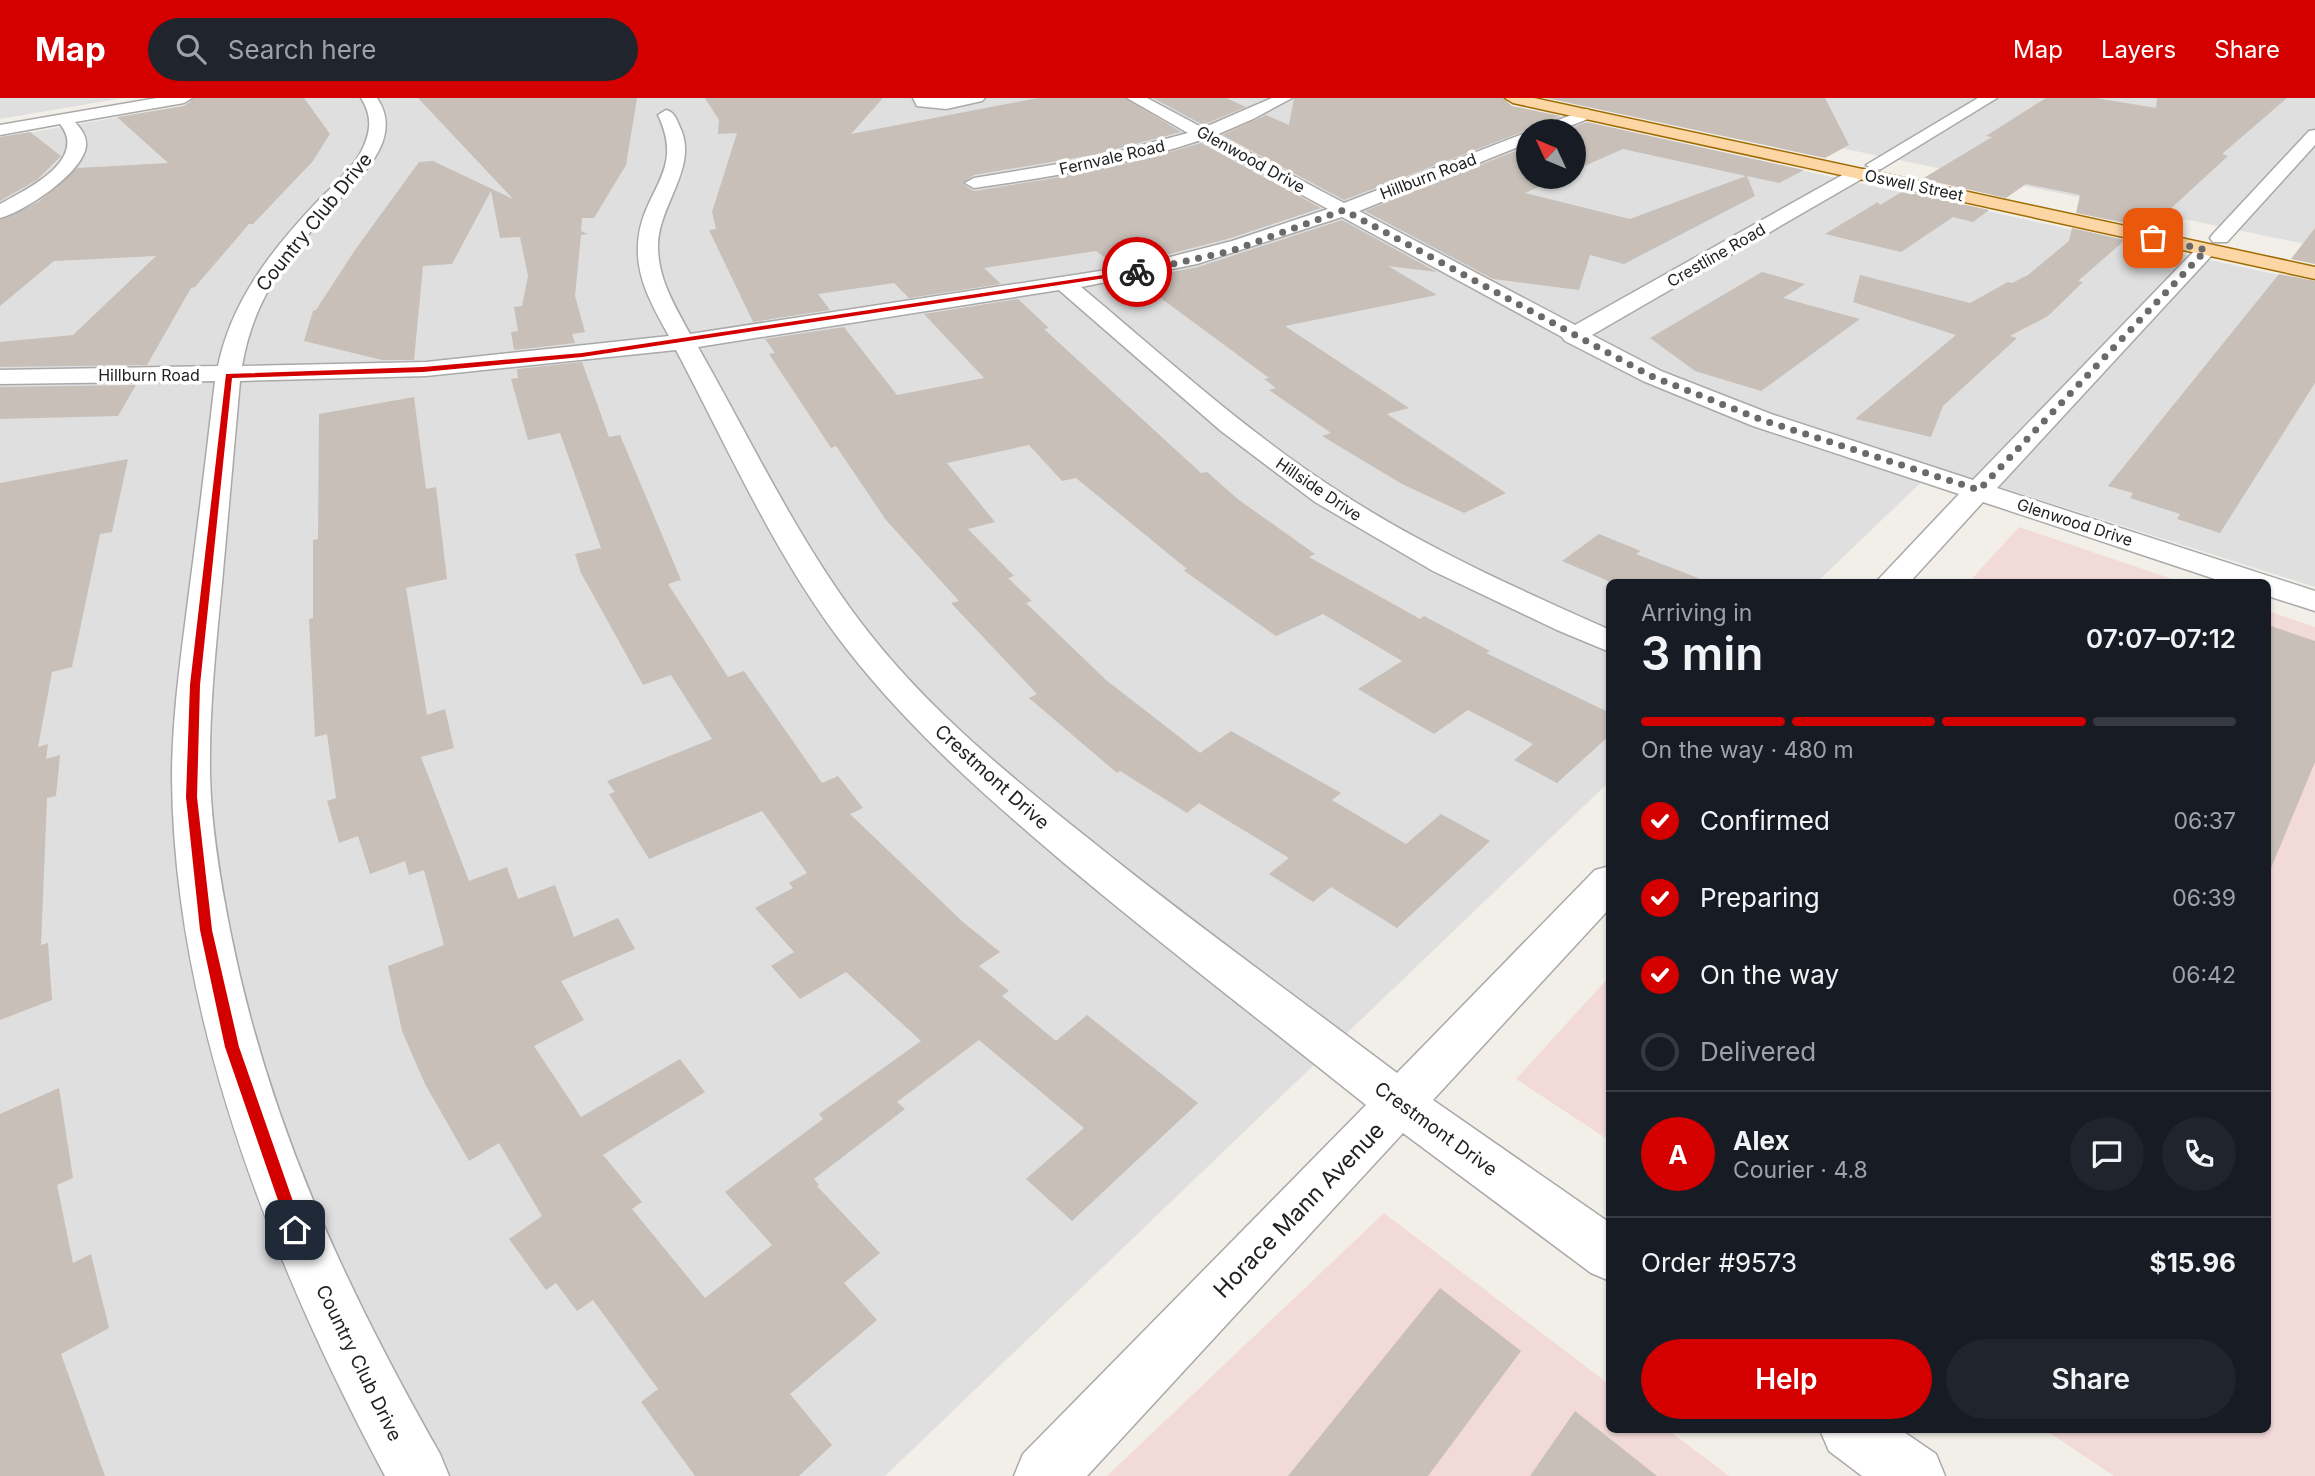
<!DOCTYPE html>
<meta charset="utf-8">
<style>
body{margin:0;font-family:Inter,sans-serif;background:#20242c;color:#f1f3f6;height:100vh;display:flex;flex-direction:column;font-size:26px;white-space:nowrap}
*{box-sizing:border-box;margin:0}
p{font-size:23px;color:#9ea1a6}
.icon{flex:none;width:38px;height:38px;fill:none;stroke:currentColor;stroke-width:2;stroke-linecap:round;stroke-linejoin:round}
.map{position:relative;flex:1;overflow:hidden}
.details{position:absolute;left:1606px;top:481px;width:665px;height:854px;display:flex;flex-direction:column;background:#171b24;border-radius:10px;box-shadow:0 2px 5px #0004}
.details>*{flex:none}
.needle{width:46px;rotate:314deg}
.fabs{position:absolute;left:1516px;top:21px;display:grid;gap:14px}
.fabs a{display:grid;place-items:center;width:70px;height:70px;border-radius:50%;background:#171b24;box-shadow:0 2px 5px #0004;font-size:35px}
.pin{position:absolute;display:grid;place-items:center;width:60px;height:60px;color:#fff;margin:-30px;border-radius:14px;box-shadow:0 4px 10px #0006}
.courier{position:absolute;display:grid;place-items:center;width:70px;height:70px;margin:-35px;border:5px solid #d40000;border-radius:50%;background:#fff;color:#222;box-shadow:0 2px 9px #0007}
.summary em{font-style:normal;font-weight:600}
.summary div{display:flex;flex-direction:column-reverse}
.summary{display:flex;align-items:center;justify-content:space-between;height:119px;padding:0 35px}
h1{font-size:46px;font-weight:600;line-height:52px}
.bar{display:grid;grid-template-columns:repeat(4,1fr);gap:10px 7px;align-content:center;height:84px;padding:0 35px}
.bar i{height:9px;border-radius:5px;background:#363941}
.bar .current{background:#d40000}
.bar p{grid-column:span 4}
.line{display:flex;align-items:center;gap:18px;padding:0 35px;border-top:2px solid #363941}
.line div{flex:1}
.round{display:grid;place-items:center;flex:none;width:74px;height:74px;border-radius:37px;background:#20242c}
ol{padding:0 35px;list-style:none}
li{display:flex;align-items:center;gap:21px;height:77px}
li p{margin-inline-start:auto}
li .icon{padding:7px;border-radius:50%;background:#d40000;color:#fff;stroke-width:4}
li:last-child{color:#9ea1a6}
li i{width:38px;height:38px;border:4px solid #363941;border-radius:50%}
.action{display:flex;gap:14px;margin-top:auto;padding:14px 35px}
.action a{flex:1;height:80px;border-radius:42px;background:#d40000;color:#fff;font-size:28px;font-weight:600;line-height:80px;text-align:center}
.action a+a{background:#20242c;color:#f1f3f6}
header{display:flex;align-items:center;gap:42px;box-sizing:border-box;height:98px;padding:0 35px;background:#d40000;color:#fff}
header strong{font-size:33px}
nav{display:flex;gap:38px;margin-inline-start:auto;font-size:24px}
.search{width:490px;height:63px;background:#20242c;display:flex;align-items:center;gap:18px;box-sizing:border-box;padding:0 24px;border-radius:38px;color:#9ea1a6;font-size:26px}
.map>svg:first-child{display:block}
.residential{fill:#e0dfdf;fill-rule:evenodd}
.commercial{fill:#f2dad9}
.building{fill:#c7bfb8}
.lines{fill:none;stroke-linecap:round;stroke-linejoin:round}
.minor-casing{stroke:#a9a9a9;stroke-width:3}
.major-casing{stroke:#a06b00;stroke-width:3}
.minor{fill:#fff;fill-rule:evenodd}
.major{fill:#fcd6a4;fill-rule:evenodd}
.route{fill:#d40000}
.done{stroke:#6b6a68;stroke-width:7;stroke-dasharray:0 12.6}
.labels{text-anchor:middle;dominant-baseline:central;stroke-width:7;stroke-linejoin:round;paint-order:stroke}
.far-street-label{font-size:16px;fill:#222;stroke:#fff}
.street-label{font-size:19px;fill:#222;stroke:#fff}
.near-street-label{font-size:23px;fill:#222;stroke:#fff}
</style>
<header>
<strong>Map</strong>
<div class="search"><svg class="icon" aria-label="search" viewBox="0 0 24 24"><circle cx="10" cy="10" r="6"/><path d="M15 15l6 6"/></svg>Search here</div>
<nav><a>Map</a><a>Layers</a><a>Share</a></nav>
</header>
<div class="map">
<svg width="2315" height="1378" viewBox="0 0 2315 1378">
<rect width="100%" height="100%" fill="#f2efe9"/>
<path class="residential" d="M0,0H123L0,21Z
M225,0H1472L2315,185V489L1937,369L1816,485H1610V683L885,1378H0V40ZM1528,33H1573V79H1528Z
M1599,0H2315V148Z"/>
<path class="commercial" d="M2019,429L2184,485H1968Z
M2268,513L2315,529V1378H2114L2045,1332H2268Z
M1610,878V1043L1516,981Z
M1384,1115L1610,1287V1332H1668L1729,1378H1107Z"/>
<path class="building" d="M194,0H304L330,36L313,63L253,126H249L195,189L191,190L147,267L0,269V244L73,237L156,158L54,163L0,208V122L38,104L77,70L168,65L117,19L184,8Z
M418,0H637L626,67L594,120H582L581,133L588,136L581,137L575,198L585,234L572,236L575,245L514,252L511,234L518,233L514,209L522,208L528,178L520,139L500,140L491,93L452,166L423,168L414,262H382L304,243L313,213L316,212L355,152L419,64L433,63L513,101Z
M705,0H883L851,36L1038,0H1125L1181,34L1093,57L974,77L963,86L974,93L1061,79L1146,61L1201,45L1321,110L1231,140L1138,164L1117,168L1096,153L984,170L1001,186L909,200L894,185L818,196L830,212L753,224L709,132L716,131L712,114L737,35L718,36L719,22Z
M1153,0H1226L1246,9L1203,27Z
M1294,0H1503L1512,8L1561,18L1536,28L1532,33L1527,32L1344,102L1222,37L1266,17L1289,27Z
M1546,0H1825L1849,47L1825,60Z
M2046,0H2096L2156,10L2157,0H2287L2222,56L2228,58L2167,114L2158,112L2140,128L2076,115L2080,97L2026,86L2006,100L1922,81L1992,39L1986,38Z
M1587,24L1804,72L1779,85L1747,78L1755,98L1624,166L1590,157L1579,192L1493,181L1365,113L1528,48V79H1561L1525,95L1630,121L1746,78L1623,51L1573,73V33H1564Z
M30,34L61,58L37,82L0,103V39Z
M1903,93L1989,112L1973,124L1953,119L1901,154L1825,136L1878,104L1880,107Z
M1342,122L1437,174L1388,168L1437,197L1285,228L1409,310L1387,316L1506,395L1464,415L1402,386L1322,338L1331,335L1269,292L1276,290L1264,281L1269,280L1135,181L1198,169Z
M2072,130L2125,142L2078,183L2083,184L2048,218L2010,238L2017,240L1943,308L1931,339L1855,321L1956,237L1853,204L1860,177L1970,205L2008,184L2012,185L2028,177L2069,143Z
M2315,130V166L2291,161Z
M1762,174L1805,186L1783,200L1860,221L1761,293L1695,273L1650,240Z
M2279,176L2315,183V285L2220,435L2177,421L2180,416L2130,400L2133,395L2108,388Z
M1018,201L1049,230L1044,231L1201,375L1207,374L1239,402L1315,456L1309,459L1420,521L1424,518L1490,553L1486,555L1610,615V637L1557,685L1514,662L1533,646L1468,612L1434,636L1358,591L1402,563L1323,516L1276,538L1183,472L1187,471L1076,380L1062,383L1029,347L947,365L995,424L968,431L1014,478L1008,480L1032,503L1026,505L1106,582L1200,655L1231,633L1341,695L1332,702L1406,746L1441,716L1490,743L1397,830L1331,789L1313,804L1269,776L1289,760L1199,705L1187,715L1120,673L1117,675L1029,600L1037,596L951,505L959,503L886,422L836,348L831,350L769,256L775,255L765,241L844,229L897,297L984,280L924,216Z
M582,264L609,339L620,337L681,482L668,486L728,579L744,573L822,685L838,678L863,710L850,716L964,825L1000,854L979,868L1009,893L1002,898L1056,943L1087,917L1198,1005L1072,1123L1026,1081L1084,1030L979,942L897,1004L905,1011L814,1081L819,1087L817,1088L880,1155L844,1185L877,1222L790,1296L832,1347L799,1378H695L641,1304L658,1291L593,1202L577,1213L556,1185L546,1192L509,1141L542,1118L499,1045L469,1063L425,986L402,933L388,868L444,847L424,772L409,777L405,763L370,776L358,738L339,745L327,703L336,700L327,636L315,639L309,521L313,520V442L318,441L319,316L414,299L426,391L436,389L447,481L406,490L427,617L445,611L454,650L421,659L469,783L507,769L518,801L555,787L574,839L618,820L635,851L561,883L584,922L534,948L581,1019L680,961L705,994L603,1057L642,1104L632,1111L705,1200L772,1147L725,1094L823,1021L819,1016L921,943L846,874L800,901L771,868L794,854L755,810L793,790L789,785L807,775L762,713L649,761L609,696L615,694L607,683L712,641L671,577L643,587L581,475L575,456L601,450L560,335L528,342L511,281L518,280L517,271Z
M136,287L118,318L0,321V289Z
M128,361L112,434L100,436L72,569L52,574L38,649L48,646L46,661L60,657L56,698L47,700L41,847L48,845L52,902L0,922V385Z
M1599,436L1641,453L1636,456L1703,482L1702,485H1613L1562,463Z
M2268,527L2315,543V664L2269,775Z
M59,990L73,1080L57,1087L73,1165L91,1156L109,1230L61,1256L105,1378H0V1016Z
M1440,1190L1521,1253L1428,1378H1288Z
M1575,1313L1657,1378H1530Z"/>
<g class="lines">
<defs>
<path id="minor" d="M157,0H192L184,5L75,24C81,31 87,38 86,48C83,75 24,114 0,120V106C26,92 89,62 60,26L0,37V27Z
M361,0H377C405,41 359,80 333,108C316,128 297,148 282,170C261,200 248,233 242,268L426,264L669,238C653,209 636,181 638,146C641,92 686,75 658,17L666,12C674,14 676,20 679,27C701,69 656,108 658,151C659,183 675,208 690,236L1139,167L1232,143L1328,111L1201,42C1127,67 1051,79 974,90L965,85L974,80L1094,60L1188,35L1127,0H1147L1203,30L1272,0H1292L1253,21L1216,37L1344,105L1528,34V45L1359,113L1575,227L1853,71H1865L1868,75L1865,79L1592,237L1661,273L1771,316L1973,382L2199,148H2213L2216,152L2213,156L1997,390L2315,493V513L2268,498V485H2227L1983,404L1909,485H1875L1959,396L1753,328L1643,283L1565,243L1562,239L1342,119L1197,166L1081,189C1164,258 1244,332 1335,391C1421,448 1516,490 1610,532V554L1557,532L1433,473L1315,404L1221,333L1059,192L698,249C752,344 801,449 869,535C931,614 1011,679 1089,741C1189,822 1294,897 1397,975L1595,772L1610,768V810L1433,1002L1610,1125V1183L1591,1175L1403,1035L1087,1378H1014L1023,1356L1366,1007C1265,926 1163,848 1064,765C986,699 909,631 846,550C776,460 729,352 676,252L426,278L240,283C234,350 228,418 222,485C216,548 209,612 210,676C211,728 220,781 230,832C268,1024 344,1187 440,1356L449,1378H385C273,1168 174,921 172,680C172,616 182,551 190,487C199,419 207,351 215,283L0,286V272L218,268C231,205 269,155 313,108C328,92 348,76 360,56C370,37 374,20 361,0Z
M913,0H985L982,3L946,11L917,8Z
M1978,0H1997L1881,71L1875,72L1866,67Z
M1587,11L1595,16L1593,19L1557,33H1535L1537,30Z
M2315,32V47L2227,144H2213L2210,140L2213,136L2309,33Z
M1820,1332H1901L1936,1356L1945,1378H1862L1829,1353Z"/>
<path id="major" d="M1505,0H1534L2315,169V181L1513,5Z"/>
</defs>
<use href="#minor" class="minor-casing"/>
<use href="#major" class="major-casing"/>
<use href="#minor" class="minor"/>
<use href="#major" class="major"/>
</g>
<path class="route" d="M1137,172L1139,175L582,259L423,274L232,280L200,587L197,699L212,832L239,949L303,1132L301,1137L295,1139L290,1137L225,949L200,832L186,699L190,587L226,276L423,269L582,255Z"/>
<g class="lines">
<path class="done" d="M1137,174L1231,153L1344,112L1651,278L1762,322L1979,392L2206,152L2153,140"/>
</g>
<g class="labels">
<g class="far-street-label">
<text transform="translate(1112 59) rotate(-13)">Fernvale Road</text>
<text transform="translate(1251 61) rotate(29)">Glenwood Drive</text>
<text transform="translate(1428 78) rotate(-21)">Hillburn Road</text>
<text transform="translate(1914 87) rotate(12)">Oswell Street</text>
<text transform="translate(1716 157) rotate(-30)">Crestline Road</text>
<text x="149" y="277">Hillburn Road</text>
<text transform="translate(1319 391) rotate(34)">Hillside Drive</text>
<text transform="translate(2075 424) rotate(18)">Glenwood Drive</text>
</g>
<g class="street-label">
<text transform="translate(314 124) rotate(-51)">Country Club Drive</text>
<text transform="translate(992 679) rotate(42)">Crestmont Drive</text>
<text transform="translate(1436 1031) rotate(36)">Crestmont Drive</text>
<text transform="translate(359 1265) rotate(64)">Country Club Drive</text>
</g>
<g class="near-street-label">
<text transform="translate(1299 1112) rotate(-46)">Horace Mann Avenue</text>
</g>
</g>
</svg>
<div class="fabs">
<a><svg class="needle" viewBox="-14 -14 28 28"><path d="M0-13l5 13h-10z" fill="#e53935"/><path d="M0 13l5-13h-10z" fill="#9ea1a6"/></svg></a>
</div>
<div class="pin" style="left:2153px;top:140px;background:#ea580c"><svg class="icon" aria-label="bag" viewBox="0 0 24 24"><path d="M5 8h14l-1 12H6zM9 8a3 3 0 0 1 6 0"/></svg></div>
<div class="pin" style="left:295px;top:1132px;background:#1f2937"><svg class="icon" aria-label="home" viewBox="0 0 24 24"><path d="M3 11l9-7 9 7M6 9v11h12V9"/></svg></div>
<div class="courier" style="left:1137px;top:174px"><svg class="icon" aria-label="bike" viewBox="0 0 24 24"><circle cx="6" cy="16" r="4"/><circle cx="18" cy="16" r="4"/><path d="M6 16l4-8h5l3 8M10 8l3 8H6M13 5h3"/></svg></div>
<section class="details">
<div class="summary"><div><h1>3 min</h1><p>Arriving in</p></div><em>07:07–07:12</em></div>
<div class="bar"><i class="current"></i><i class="current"></i><i class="current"></i><i></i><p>On the way · 480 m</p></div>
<ol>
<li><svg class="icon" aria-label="check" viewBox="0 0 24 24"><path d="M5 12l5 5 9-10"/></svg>Confirmed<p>06:37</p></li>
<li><svg class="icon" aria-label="check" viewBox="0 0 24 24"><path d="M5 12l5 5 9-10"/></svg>Preparing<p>06:39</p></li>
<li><svg class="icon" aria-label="check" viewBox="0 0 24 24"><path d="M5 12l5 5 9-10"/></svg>On the way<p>06:42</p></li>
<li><i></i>Delivered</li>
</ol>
<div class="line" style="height:126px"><b class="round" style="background:#d40000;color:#fff">A</b><div><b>Alex</b><p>Courier · 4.8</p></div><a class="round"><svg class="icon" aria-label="chat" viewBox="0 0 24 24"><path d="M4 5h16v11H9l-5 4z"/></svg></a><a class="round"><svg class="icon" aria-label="phone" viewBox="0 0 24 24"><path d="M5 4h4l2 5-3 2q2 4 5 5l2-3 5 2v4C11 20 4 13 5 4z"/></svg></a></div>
<div class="line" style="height:91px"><div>Order #9573</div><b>$15.96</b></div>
<div class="action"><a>Help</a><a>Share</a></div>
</section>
</div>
